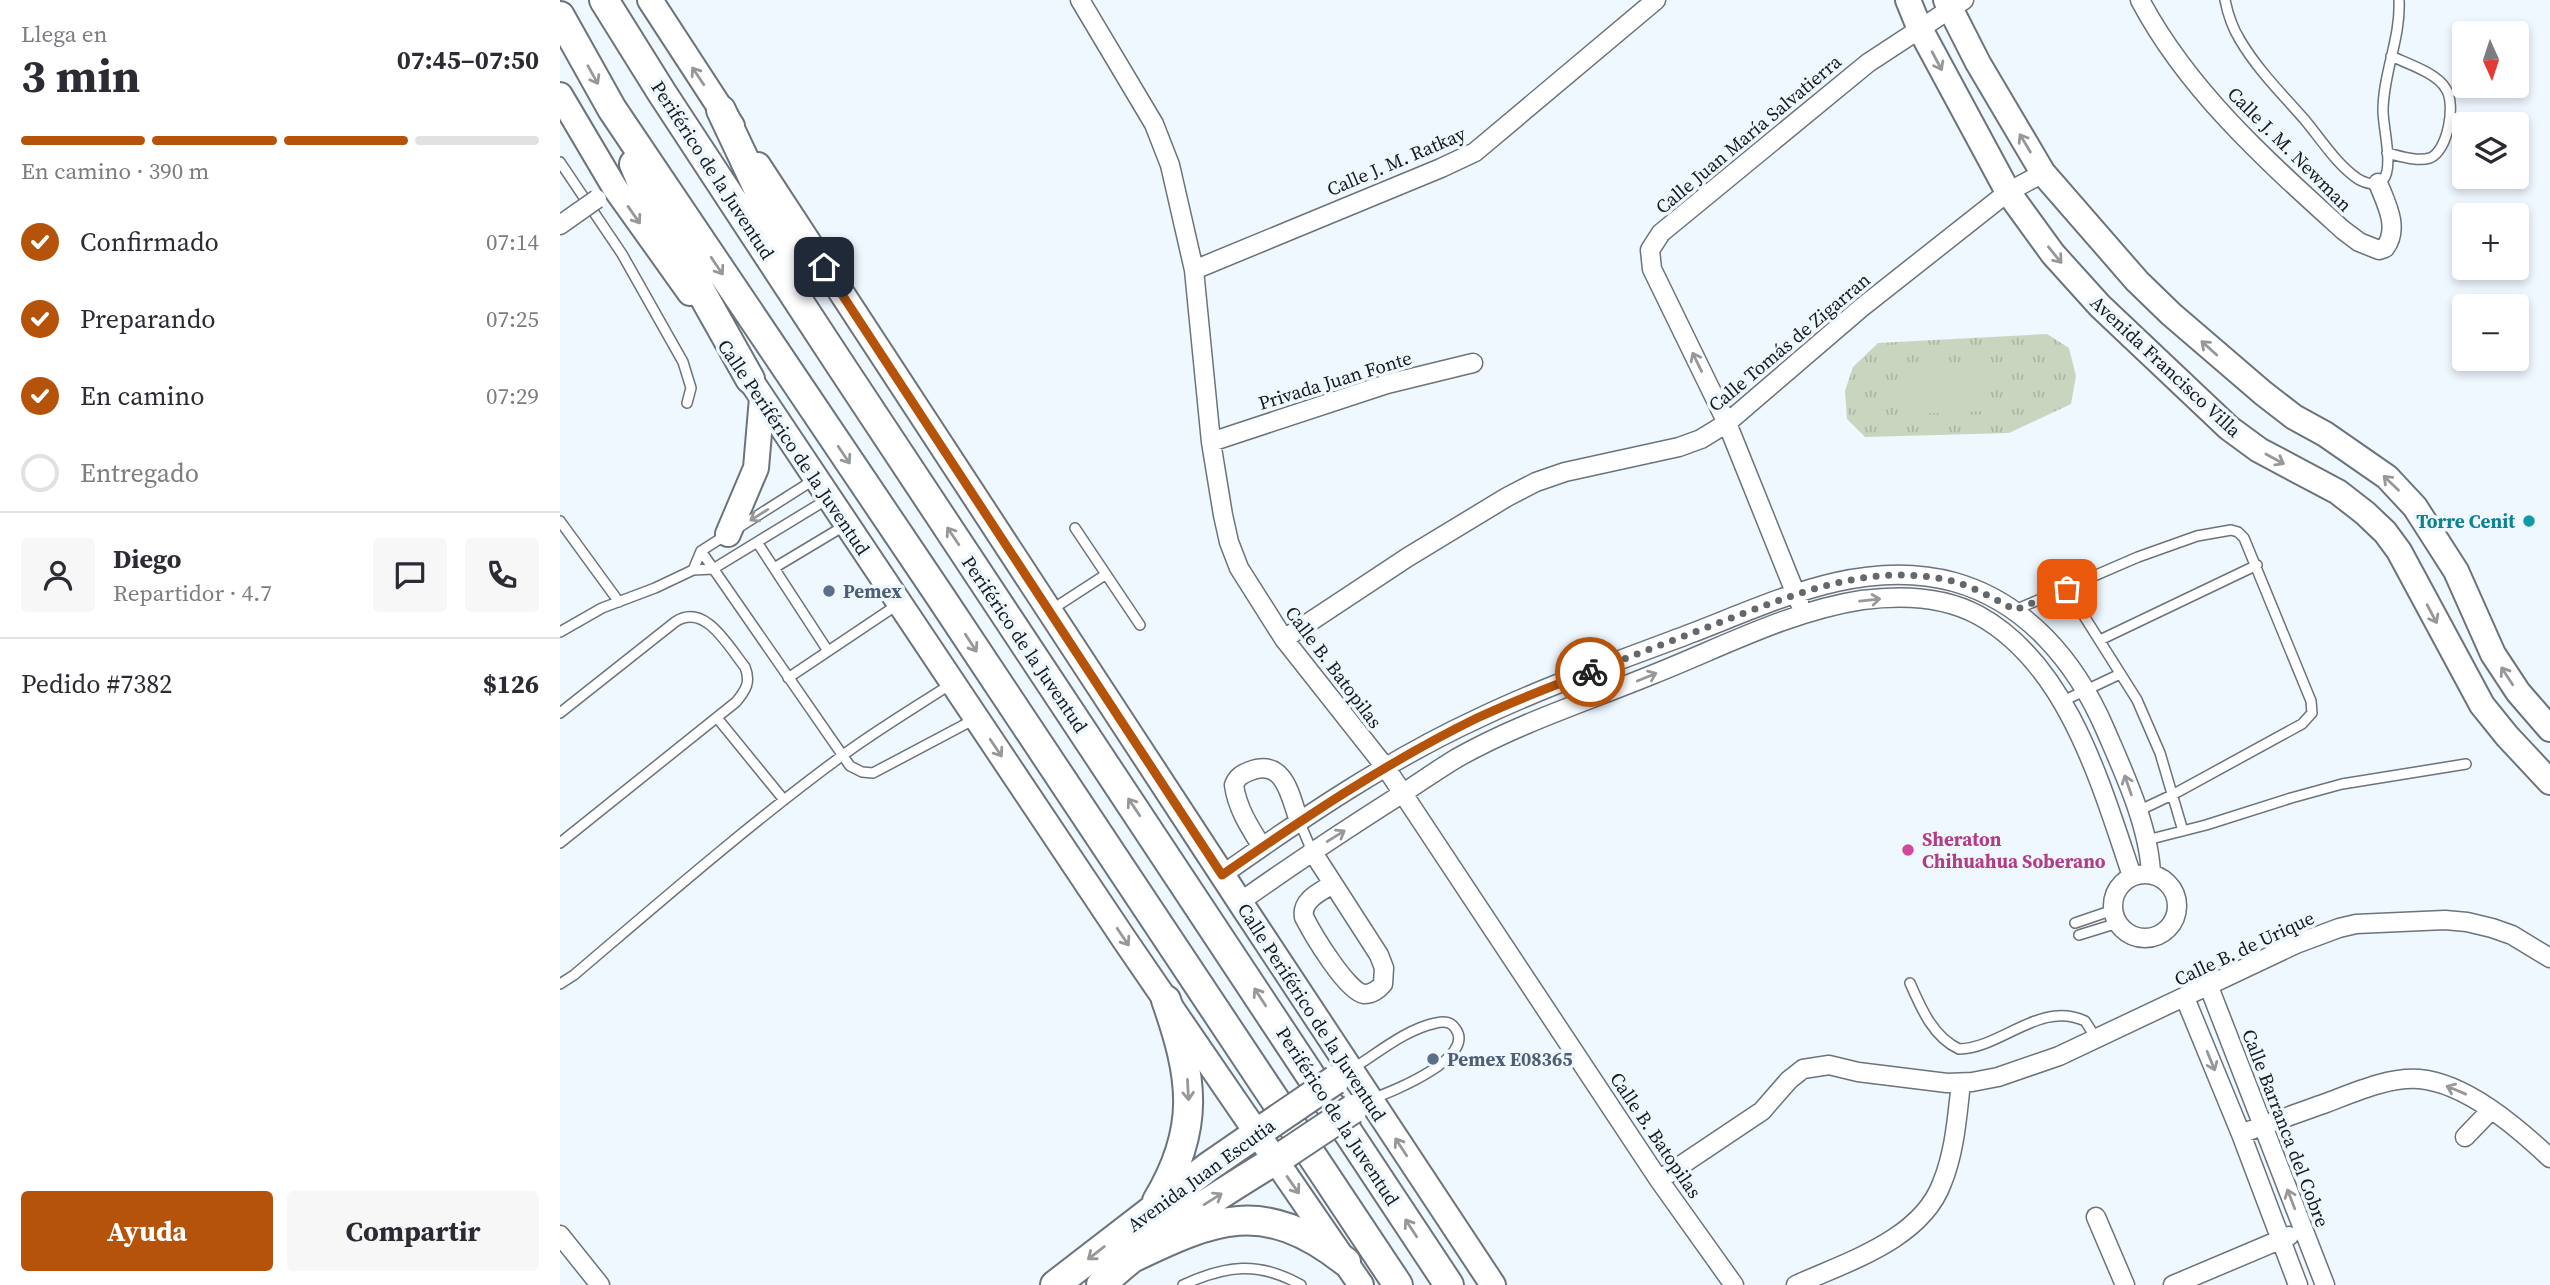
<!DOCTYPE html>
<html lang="es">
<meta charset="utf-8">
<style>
body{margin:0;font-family:"Source Serif 4",serif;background:#f7f7f7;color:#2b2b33;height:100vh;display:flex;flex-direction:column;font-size:26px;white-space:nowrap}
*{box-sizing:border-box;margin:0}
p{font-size:23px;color:#7c7c81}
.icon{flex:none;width:38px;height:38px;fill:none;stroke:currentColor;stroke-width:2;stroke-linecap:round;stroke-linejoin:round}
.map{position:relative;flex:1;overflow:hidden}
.panel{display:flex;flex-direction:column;background:#fff;width:560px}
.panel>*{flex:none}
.needle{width:46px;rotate:177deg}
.tools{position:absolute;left:1892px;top:21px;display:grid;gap:14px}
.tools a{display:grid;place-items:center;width:77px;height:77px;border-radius:7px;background:#fff;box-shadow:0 4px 10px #0003;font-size:35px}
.pin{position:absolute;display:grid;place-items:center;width:60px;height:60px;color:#fff;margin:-30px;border-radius:14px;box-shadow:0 4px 10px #0006}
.courier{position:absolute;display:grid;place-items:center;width:70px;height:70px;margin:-35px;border:5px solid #b45309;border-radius:50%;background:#fff;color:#222;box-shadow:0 2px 9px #0007}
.summary em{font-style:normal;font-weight:700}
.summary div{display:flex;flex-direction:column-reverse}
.summary{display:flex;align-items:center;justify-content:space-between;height:119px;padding:0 21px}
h1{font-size:46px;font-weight:700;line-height:52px}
.bar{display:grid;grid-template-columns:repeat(4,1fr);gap:10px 7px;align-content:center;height:84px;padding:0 21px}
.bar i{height:9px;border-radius:5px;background:#e1e1e2}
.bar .on{background:#b45309}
.bar p{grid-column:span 4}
.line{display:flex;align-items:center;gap:18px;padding:0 21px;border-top:2px solid #e1e1e2}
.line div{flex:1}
.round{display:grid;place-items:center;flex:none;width:74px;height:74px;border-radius:7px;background:#f7f7f7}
ol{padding:0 21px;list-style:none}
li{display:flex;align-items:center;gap:21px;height:77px}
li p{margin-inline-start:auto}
li .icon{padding:7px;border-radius:50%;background:#b45309;color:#fff;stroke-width:4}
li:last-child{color:#7c7c81}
li i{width:38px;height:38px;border:4px solid #e1e1e2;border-radius:50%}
.cta{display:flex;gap:14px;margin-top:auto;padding:14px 21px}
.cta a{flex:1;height:80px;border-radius:7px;background:#b45309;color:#fff;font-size:28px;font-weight:700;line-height:80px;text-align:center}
.cta a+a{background:#f7f7f7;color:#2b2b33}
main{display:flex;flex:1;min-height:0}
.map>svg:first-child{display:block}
.grass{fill:url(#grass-tufts)}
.garden{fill:#cad5c0}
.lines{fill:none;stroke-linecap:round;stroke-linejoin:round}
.service-casing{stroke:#6c737a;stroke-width:12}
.minor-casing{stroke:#6c737a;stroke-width:21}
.secondary-casing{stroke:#6c737a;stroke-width:28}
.primary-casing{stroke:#6c737a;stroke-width:32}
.trunk-casing{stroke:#6c737a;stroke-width:32}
.service{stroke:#fff;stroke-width:9}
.minor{stroke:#fff;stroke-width:18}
.secondary{stroke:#fff;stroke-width:24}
.primary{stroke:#fff;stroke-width:28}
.trunk{stroke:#fff;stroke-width:28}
.minor-bridge-casing{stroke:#6c737a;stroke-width:21;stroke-linecap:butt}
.primary-bridge-casing{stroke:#6c737a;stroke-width:32;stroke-linecap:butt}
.minor-bridge{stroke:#fff;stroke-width:18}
.primary-bridge{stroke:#fff;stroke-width:28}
.oneway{stroke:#97989a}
.done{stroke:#63686d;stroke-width:7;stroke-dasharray:0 12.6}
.route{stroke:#b45309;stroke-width:9}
.culture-dot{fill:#0f9aa8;stroke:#eff7ff;stroke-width:2.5}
.service-dot{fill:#5c6f8a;stroke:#eff7ff;stroke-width:2.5}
.hotel-dot{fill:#d1479c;stroke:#eff7ff;stroke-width:2.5}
.labels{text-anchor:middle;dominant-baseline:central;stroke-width:7;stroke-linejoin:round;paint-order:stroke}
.street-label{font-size:19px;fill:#181b1e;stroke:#eff7ff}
.culture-label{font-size:19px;font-weight:bold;fill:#0d838f;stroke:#eff7ff;text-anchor:end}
.service-label{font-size:19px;font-weight:bold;fill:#4e5e75;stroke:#eff7ff;text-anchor:start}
.hotel-label{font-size:19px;font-weight:bold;fill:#b23c85;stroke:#eff7ff;text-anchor:start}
</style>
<main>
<section class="panel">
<div class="summary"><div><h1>3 min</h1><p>Llega en</p></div><em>07:45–07:50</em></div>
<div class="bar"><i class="on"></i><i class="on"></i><i class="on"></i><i></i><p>En camino · 390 m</p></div>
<ol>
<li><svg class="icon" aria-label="check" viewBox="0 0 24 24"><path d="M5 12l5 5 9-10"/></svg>Confirmado<p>07:14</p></li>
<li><svg class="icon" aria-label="check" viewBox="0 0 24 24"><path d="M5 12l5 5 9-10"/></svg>Preparando<p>07:25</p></li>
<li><svg class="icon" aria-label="check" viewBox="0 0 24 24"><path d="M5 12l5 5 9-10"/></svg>En camino<p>07:29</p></li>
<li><i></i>Entregado</li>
</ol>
<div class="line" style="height:126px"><a class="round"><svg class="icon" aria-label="person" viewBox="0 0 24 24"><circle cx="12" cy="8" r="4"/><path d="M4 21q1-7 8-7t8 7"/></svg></a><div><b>Diego</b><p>Repartidor · 4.7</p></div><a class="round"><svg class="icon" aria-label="chat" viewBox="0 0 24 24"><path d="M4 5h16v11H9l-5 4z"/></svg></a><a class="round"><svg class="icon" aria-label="phone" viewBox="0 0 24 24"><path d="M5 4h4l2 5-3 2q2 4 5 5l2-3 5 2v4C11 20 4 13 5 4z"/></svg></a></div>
<div class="line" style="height:91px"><div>Pedido #7382</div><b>$126</b></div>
<div class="cta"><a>Ayuda</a><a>Compartir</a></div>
</section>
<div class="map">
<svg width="1990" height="1285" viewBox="0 0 1990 1285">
<defs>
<pattern id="grass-tufts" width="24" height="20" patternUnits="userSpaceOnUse" patternTransform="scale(1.75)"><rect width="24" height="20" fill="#cad5c0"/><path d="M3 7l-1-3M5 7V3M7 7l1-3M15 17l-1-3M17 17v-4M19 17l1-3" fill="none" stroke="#adb6a5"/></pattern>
</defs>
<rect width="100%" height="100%" fill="#eff7ff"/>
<path class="grass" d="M1487,334L1509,348L1516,376L1511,404L1449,433L1305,437L1287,419L1285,391L1293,367L1318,343Z"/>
<path class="garden" d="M1427,362L1429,411L1345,414L1343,365Z"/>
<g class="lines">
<defs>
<path id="service" d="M1665,0C1668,15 1672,27 1680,40C1697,69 1722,94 1744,119C1761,139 1776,164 1798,179C1805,183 1816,187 1823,180C1834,168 1823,127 1823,111C1823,73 1841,38 1839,0
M1827,153C1840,156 1857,162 1870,158C1888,151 1896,104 1886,89C1877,73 1848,64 1831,56
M0,162L62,254L123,362L131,388L127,403
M0,521L59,602
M178,528L255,479
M515,528L580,625
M166,535L141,551L133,570L153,569L266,500
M197,542L268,651
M141,551L290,766L302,772L313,773L415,719
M214,568L284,526
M1507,589L1577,700L1600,753L1623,831
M491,610L545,575
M1455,610L1578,557L1637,536L1671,530L1678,532L1684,538L1751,701L1752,713L1742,724L1614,794L1576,812
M0,632L42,608L95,588L133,570
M1540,640L1697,565
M228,678L337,605
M1503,701L1560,674
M0,713L115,622C145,602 168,646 185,667C191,682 186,690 176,702L0,843
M158,719L224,800
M739,821L752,851
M1587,840L1646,825L1731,798L1782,784L1906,764
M1515,923L1553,910
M1519,935L1558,923
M1350,983C1361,1008 1373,1037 1399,1049C1442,1048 1480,1000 1525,1021L1536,1038
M0,984L14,975C101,901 187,826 279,758C315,731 354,708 391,684
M792,1069C818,1053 846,1029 876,1023C884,1021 891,1022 895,1028C918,1057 832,1092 811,1099
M623,1285C666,1265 699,1261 741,1285"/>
<path id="minor" d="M520,0L594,124L610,165L634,270L651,442L663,515L669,542L679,568L724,639L826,768L1099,1180L1174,1285
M1580,0C1628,91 1708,162 1783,230L1799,242L1819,250L1825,248C1840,228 1826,203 1818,183
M0,225L17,213
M634,270L881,168L915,152L1096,0
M651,442L827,384L913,363
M1239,602L1167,423L1092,269L1090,250L1101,233L1308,63L1404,0
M724,639L848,557L947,497L976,482L1005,472L1119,447L1141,439L1167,423L1301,308L1448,192L1483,173
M702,847C690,828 677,808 674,785C677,777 682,774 690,771C725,758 730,796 739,821
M752,851L819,955L824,968L823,984C819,989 812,994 804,994C787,992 752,933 744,917C741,900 760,892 773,884
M1553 906a32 32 0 1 1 64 0a32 32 0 1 1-64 0Z
M662,875C744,817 828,760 919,718C988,685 1061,660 1132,633C1215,601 1303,557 1394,582C1466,602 1516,662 1545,729C1564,773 1589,826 1591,874
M680,902C732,865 785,830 840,795C859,783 877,770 897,758C959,723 1028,701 1094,674C1162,647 1230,611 1302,600C1340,595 1383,596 1418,615C1508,664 1541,785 1572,876
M1649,987L1765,1285
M1625,998L1681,1134L1738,1285
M1681,1134C1709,1123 1738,1113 1766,1103C1795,1092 1828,1077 1859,1079C1906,1083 1957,1127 1990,1158
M1905,1137L1931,1110
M1099,1180L1202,1111L1229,1080L1243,1069L1269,1065L1298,1072L1387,1083L1412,1082L1438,1077L1499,1056L1736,944L1779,928L1796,924L1885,920L1907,922L1932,928L1952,935L1990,958
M1536,1217L1565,1285
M0,1235L40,1285
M1236,1285C1286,1262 1361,1240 1382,1183C1395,1151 1397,1117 1401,1083
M1613,1285L1729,1236"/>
<path id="secondary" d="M90,0L172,126
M1348,0L1359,27L1448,192L1493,254L1540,306L1669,428L1699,450L1778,492L1805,513L1825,532L1839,551L1922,705L1947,736L1990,782
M1386,0L1418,63L1483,173L1577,281L1611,314L1703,393L1734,417L1765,434L1827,477L1855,507L1896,571L1933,654L1958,692L1990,729
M0,95L55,188L130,293
M198,165L680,902L933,1285
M179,363L564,939L801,1285
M168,534L196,468L202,398"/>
<path id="primary" d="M597,1201C641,1128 633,1077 606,1000
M568,1260C655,1218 703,1197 786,1262
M495,1285L648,1167L709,1125
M541,1285C597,1233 661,1193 727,1153"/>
<path id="trunk" d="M44,0L102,93L281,366L889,1285
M0,16L52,109L380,596L838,1285
M161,110L237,271
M74,164L89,199L190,379"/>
</defs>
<use href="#service" class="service-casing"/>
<use href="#minor" class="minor-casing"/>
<use href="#secondary" class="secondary-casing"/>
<use href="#primary" class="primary-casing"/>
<use href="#trunk" class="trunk-casing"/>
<use href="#service" class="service"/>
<use href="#minor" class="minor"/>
<use href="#secondary" class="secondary"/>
<use href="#primary" class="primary"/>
<use href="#trunk" class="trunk"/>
<defs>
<path id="minor-bridge" d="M17,213L37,199"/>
<path id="primary-bridge" d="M709,1125L775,1080
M727,1153L793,1109"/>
</defs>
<use href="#minor-bridge" class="minor-bridge-casing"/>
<use href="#primary-bridge" class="primary-bridge-casing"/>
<use href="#minor-bridge" class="minor-bridge"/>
<use href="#primary-bridge" class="primary-bridge"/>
</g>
<defs><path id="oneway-shaft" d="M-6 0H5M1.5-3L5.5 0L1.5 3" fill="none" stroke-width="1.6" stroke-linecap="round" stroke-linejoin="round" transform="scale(1.75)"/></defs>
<g class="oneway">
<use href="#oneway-shaft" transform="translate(1377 61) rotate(62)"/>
<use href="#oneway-shaft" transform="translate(33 75) rotate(61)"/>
<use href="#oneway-shaft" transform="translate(138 76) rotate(-124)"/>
<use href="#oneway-shaft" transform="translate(1465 143) rotate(-121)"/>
<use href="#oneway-shaft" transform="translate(74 215) rotate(55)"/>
<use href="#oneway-shaft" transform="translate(1495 255) rotate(51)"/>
<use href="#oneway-shaft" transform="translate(157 266) rotate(56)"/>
<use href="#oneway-shaft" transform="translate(1649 348) rotate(-138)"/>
<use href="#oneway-shaft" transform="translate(1137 362) rotate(-116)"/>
<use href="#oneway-shaft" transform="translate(284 455) rotate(56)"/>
<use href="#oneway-shaft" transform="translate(1715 459) rotate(29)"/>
<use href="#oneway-shaft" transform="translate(1831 483) rotate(-136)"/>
<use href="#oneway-shaft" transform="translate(199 515) rotate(148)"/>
<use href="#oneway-shaft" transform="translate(393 536) rotate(-124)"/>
<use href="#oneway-shaft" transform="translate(1310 600) rotate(-6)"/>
<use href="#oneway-shaft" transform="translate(1872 614) rotate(62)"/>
<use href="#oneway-shaft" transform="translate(411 643) rotate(57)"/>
<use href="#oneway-shaft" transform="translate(1947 676) rotate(-123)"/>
<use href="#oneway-shaft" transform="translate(1087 677) rotate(-22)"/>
<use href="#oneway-shaft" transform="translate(436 748) rotate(56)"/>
<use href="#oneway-shaft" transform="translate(1568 785) rotate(-109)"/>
<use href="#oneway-shaft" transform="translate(574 807) rotate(-124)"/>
<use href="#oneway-shaft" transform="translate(776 836) rotate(-32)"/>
<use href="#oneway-shaft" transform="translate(563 937) rotate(56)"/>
<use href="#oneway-shaft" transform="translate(700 997) rotate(-123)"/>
<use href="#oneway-shaft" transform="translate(1651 1061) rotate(68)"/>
<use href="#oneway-shaft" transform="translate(628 1090) rotate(87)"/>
<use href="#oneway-shaft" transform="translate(1896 1090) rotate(-157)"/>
<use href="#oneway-shaft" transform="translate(841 1147) rotate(-123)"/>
<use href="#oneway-shaft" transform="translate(733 1185) rotate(55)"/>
<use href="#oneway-shaft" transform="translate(653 1199) rotate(-32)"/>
<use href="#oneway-shaft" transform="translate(1731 1199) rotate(-111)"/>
<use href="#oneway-shaft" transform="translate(851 1228) rotate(-123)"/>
<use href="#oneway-shaft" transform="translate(536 1253) rotate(142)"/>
</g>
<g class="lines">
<path class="done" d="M1030,672C1080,653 1130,634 1179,615C1249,589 1316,563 1392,581C1414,587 1435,599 1455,610L1507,589"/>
<path class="route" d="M264,267L662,875C744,818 827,762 917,718C954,701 992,686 1030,672"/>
</g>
<circle class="culture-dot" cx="1969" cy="521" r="7"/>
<g class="service-dot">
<circle cx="269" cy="591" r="7"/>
<circle cx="873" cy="1059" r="7"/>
</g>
<circle class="hotel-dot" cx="1348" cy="850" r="7"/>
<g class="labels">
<g class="street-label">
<text transform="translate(1188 134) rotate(-40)">Calle Juan María Salvatierra</text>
<text transform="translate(1730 149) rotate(45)">Calle J. M. Newman</text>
<text transform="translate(836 161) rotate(-23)">Calle J. M. Ratkay</text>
<text transform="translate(153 170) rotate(57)">Periférico de la Juventud</text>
<text transform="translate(1229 342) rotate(-40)">Calle Tomás de Zigarran</text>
<text transform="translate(1606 366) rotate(43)">Avenida Francisco Villa</text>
<text transform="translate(775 380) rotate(-17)">Privada Juan Fonte</text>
<text transform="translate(234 447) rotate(56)">Calle Periférico de la Juventud</text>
<text transform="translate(465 644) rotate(56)">Periférico de la Juventud</text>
<text transform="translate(774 667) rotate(53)">Calle B. Batopilas</text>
<text transform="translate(1684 948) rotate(-25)">Calle B. de Urique</text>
<text transform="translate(752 1012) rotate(57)">Calle Periférico de la Juventud</text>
<text transform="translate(778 1116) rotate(57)">Periférico de la Juventud</text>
<text transform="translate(1726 1128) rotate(69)">Calle Barranca del Cobre</text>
<text transform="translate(1096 1135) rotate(56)">Calle B. Batopilas</text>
<text transform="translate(641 1175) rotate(-36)">Avenida Juan Escutia</text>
</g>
<g class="culture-label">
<text x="1955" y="521">Torre Cenit</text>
</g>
<g class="service-label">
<text x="283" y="591">Pemex</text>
<text x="887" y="1059">Pemex E08365</text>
</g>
<g class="hotel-label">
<text x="1362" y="839">Sheraton<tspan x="1362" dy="22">Chihuahua Soberano</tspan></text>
</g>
</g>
</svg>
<div class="tools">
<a><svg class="needle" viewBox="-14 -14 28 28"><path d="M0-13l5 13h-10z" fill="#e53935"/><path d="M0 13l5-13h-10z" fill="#7c7c81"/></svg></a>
<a><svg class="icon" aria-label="layers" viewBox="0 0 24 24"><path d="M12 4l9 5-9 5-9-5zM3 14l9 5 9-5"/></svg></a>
<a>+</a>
<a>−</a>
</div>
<div class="pin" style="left:1507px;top:589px;background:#ea580c"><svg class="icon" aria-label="bag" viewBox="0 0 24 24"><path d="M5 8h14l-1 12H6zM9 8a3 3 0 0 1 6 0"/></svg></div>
<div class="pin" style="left:264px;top:267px;background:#1f2937"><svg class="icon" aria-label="home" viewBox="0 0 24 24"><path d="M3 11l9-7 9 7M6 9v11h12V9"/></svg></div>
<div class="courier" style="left:1030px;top:672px"><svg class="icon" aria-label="bike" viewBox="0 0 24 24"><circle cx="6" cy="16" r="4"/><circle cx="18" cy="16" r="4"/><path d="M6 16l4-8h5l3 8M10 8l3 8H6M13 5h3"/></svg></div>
</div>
</main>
